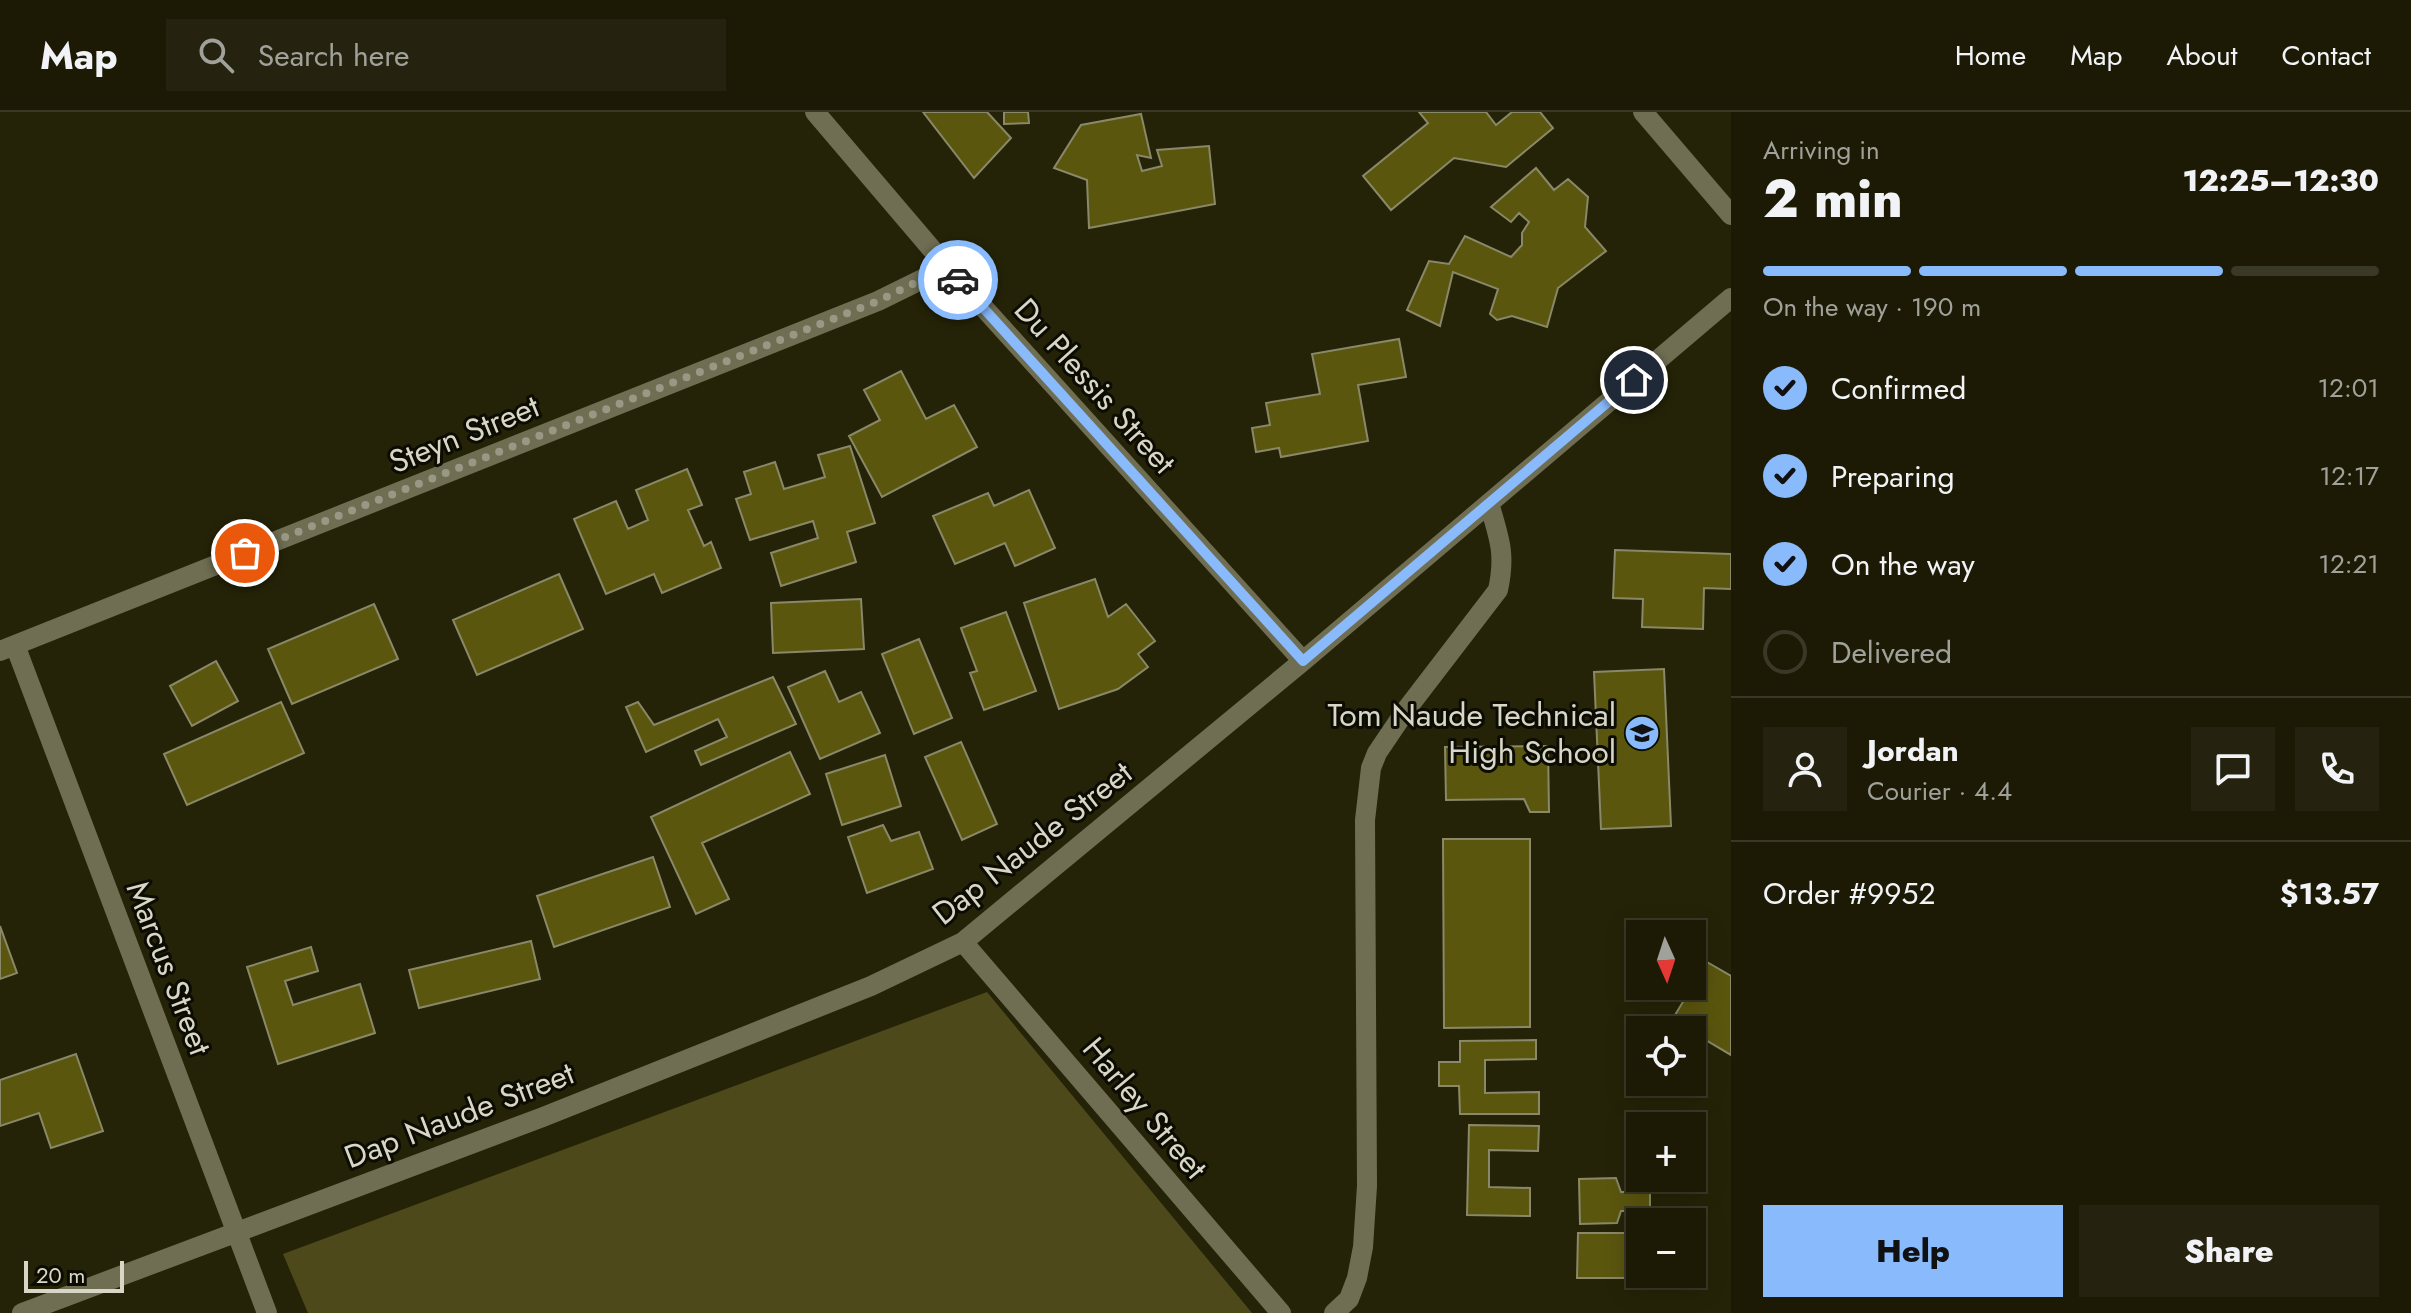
<!DOCTYPE html>
<meta charset="utf-8">
<style>
body{margin:0;font-family:Jost,sans-serif;background:#25230f;color:#f1f3f6;height:100vh;display:flex;flex-direction:column;font-size:30px;white-space:nowrap}
*{box-sizing:border-box;margin:0}
p{font-size:26px;color:#a0a19a}
.icon{flex:none;width:44px;height:44px;fill:none;stroke:currentColor;stroke-width:2;stroke-linecap:round;stroke-linejoin:round}
.map{position:relative;flex:1;overflow:hidden}
.drawer{display:flex;flex-direction:column;background:#1c1a05;width:680px}
.drawer>*{flex:none}
.needle{width:52px;rotate:177deg}
.tools{position:absolute;left:1626px;top:808px;display:grid;gap:16px}
.tools a{display:grid;place-items:center;width:80px;height:80px;border-radius:0px;background:#1c1a05;box-shadow:0 4px 20px #0003,0 0 0 2px #3a3827;font-size:40px}
.scale{position:absolute;left:24px;bottom:20px;width:100px;box-sizing:border-box;padding-left:8px;border:4px solid #d8d7c7;border-top:0;font-size:22px;line-height:28px;white-space:nowrap;color:#d8d7c7;-webkit-text-stroke:6px #0c0c03;paint-order:stroke}
.pin{position:absolute;display:grid;place-items:center;width:68px;height:68px;color:#fff;margin:-34px;border:4px solid #fff;border-radius:50%;box-shadow:0 2px 8px #0007}
.courier{position:absolute;display:grid;place-items:center;width:80px;height:80px;margin:-40px;border:6px solid #89bafc;border-radius:50%;background:#fff;color:#222;box-shadow:0 2px 10px #0007}
.overview em{font-style:normal;font-weight:800}
.overview div{display:flex;flex-direction:column-reverse}
.overview{display:flex;align-items:center;justify-content:space-between;height:136px;padding:0 32px}
h1{font-size:52px;font-weight:800;line-height:60px}
.bar{display:grid;grid-template-columns:repeat(4,1fr);gap:12px 8px;align-content:center;height:96px;padding:0 32px}
.bar i{height:10px;border-radius:6px;background:#3a3827}
.bar .on{background:#89bafc}
.bar p{grid-column:span 4}
.line{display:flex;align-items:center;gap:20px;padding:0 32px;border-top:2px solid #3a3827}
.line div{flex:1}
.round{display:grid;place-items:center;flex:none;width:84px;height:84px;border-radius:0px;background:#25230f}
ol{padding:0 32px;list-style:none}
li{display:flex;align-items:center;gap:24px;height:88px}
li p{margin-inline-start:auto}
li .icon{padding:8px;border-radius:50%;background:#89bafc;color:#111;stroke-width:4}
li:last-child{color:#a0a19a}
li i{width:44px;height:44px;border:4px solid #3a3827;border-radius:50%}
.primary-button{display:flex;gap:16px;margin-top:auto;padding:16px 32px}
.primary-button a{flex:1;height:92px;border-radius:0px;background:#89bafc;color:#111;font-size:32px;font-weight:800;line-height:92px;text-align:center}
.primary-button a+a{background:#25230f;color:#f1f3f6}
header{display:flex;align-items:center;gap:48px;box-sizing:border-box;height:112px;padding:0 40px;background:#1c1a05;border-bottom:2px solid #3a3827}
header strong{font-size:38px}
nav{display:flex;gap:44px;margin-inline-start:auto;font-size:28px}
.search{width:560px;height:72px;background:#25230f;display:flex;align-items:center;gap:20px;box-sizing:border-box;padding:0 28px;border-radius:0px;color:#a0a19a;font-size:30px}
main{display:flex;flex:1;min-height:0}
.map>svg:first-child{display:block}
.green{fill:#4d491a}
.building{fill:#5b560e;stroke:#898869;stroke-width:2}
.lines{fill:none;stroke-linecap:round;stroke-linejoin:round}
.minor{stroke:#6f6e53;stroke-width:20}
.done{stroke:#999884;stroke-width:8;stroke-dasharray:0 14.4}
.route{stroke:#89bafc;stroke-width:10}
.labels{text-anchor:middle;dominant-baseline:central;stroke-width:6;stroke-linejoin:round;paint-order:stroke}
.street-label{font-size:32px;fill:#d8d7c7;stroke:#0c0c03}
.poi-label{font-size:32px;fill:#d8d7c7;stroke:#0c0c03;text-anchor:end}
</style>
<header>
<strong>Map</strong>
<div class="search"><svg class="icon" aria-label="search" viewBox="0 0 24 24"><circle cx="10" cy="10" r="6"/><path d="M15 15l6 6"/></svg>Search here</div>
<nav><a>Home</a><a>Map</a><a>About</a><a>Contact</a></nav>
</header>
<main>
<div class="map">
<svg width="1731" height="1201" viewBox="0 0 1731 1201">
<rect width="100%" height="100%" fill="#252307"/>
<path class="green" d="M987,880L1252,1201H308L283,1142Z"/>
<path class="building" d="M923,0H987L1011,26L974,66Z
M1004,0H1028L1029,11L1004,12Z
M1419,0H1486L1496,13L1512,0H1540L1553,16L1506,55L1454,46L1391,98L1363,64L1428,11Z
M1141,2L1151,46L1137,43L1142,59L1162,54L1157,38L1209,34L1215,92L1089,116L1087,68L1054,56L1081,13Z
M1536,56L1554,78L1568,67L1588,85L1585,115L1606,139L1558,176L1547,215L1512,204L1497,208L1490,202L1498,177L1453,160L1440,214L1407,198L1429,149L1449,152L1465,124L1511,145L1522,133V121L1529,110L1519,101L1511,110L1491,95Z
M1399,227L1406,265L1358,273L1368,329L1281,345L1279,336L1256,340L1252,316L1270,313L1266,291L1320,282L1312,242Z
M901,259L926,307L954,293L977,335L882,385L849,324L880,308L864,278Z
M850,334L875,411L847,420L856,450L781,474L771,441L818,426L813,409L750,428L736,387L751,382L744,360L775,350L784,377L825,365L818,343Z
M687,357L702,393L688,398L704,434L711,430L721,456L662,481L654,462L606,482L574,407L616,389L628,417L648,408L636,378Z
M1029,378L1055,436L1015,454L1005,431L955,452L933,404L988,381L994,394Z
M1615,438L1731,442V477L1704,476L1703,517L1642,515L1643,487L1613,486Z
M559,462L583,517L477,563L453,508Z
M1095,467L1108,505L1126,492L1155,529L1138,542L1148,555L1118,577L1059,597L1024,491Z
M861,487L864,537L773,541L771,491Z
M374,492L398,547L292,592L268,537Z
M1006,500L1036,579L984,598L970,561L977,559L961,516Z
M919,527L952,606L914,622L882,542Z
M216,549L238,589L192,614L170,574Z
M1664,557L1671,714L1601,717L1594,560Z
M825,559L839,590L861,580L880,621L820,647L788,575Z
M773,565L796,612L701,653L695,639L727,625L718,607L646,640L626,595L638,590L654,613Z
M281,590L304,641L187,693L164,642Z
M961,630L997,712L962,728L925,645Z
M1548,634L1549,700H1530L1524,687L1446,688L1445,635Z
M790,640L810,682L702,731L729,787L696,802L651,705Z
M885,643L901,694L842,713L826,662Z
M883,713L891,729L919,720L933,757L867,781L848,725Z
M1443,727H1530V915L1444,916Z
M653,745L670,795L554,835L537,784Z
M0,814L17,861L0,867Z
M531,829L540,867L419,896L409,858Z
M311,835L318,859L285,869L293,893L360,872L375,921L278,952L247,855Z
M1707,850L1731,864V943L1672,908Z
M1536,928V947L1485,948V981L1539,980V1002H1460L1459,974H1439V950H1460V929Z
M76,942L103,1019L51,1036L39,1001L0,1014V968Z
M1469,1013L1539,1014L1538,1039L1489,1038V1075L1530,1076V1104L1467,1103Z
M1616,1066L1621,1080H1650V1099H1621L1617,1111L1580,1112L1579,1067Z
M1578,1121H1640V1162H1653V1166H1577Z"/>
<g class="lines">
<path class="minor" d="M815,0L947,155L1303,549
M1643,0L1731,103
M15,533L267,1201
M0,539L878,189L947,155
M963,830L1281,1201
M22,1201L543,1005L871,874L963,830L1303,549L1731,186
M1334,1201L1349,1187L1357,1166L1363,1135L1367,1074L1365,708L1371,656L1377,641L1406,598L1498,478C1506,441 1499,426 1489,391"/>
</g>
<g class="lines">
<path class="done" d="M245,441L878,189L947,155L958,168"/>
<path class="route" d="M958,168L1303,549L1634,268"/>
</g>
<defs>
<symbol id="school-disc" viewBox="-11 -11 22 22"><circle r="9.5" fill="#89bafc" stroke="#0c0c03"/><path d="M0-5L7-2L0 1L-7-2ZM-4 1L0 2.5L4 1V4Q0 6-4 4Z" fill="#111"/></symbol>
</defs>
<g fill-rule="evenodd">
<use href="#school-disc" x="1622" y="601" width="40" height="40"/>
</g>
<g class="labels">
<g class="street-label">
<text transform="translate(1095 274) rotate(48)">Du Plessis Street</text>
<text transform="translate(464 322) rotate(-22)">Steyn Street</text>
<text transform="translate(1032 731) rotate(-38)">Dap Naude Street</text>
<text transform="translate(169 856) rotate(69)">Marcus Street</text>
<text transform="translate(1145 996) rotate(50)">Harley Street</text>
<text transform="translate(459 1003) rotate(-21)">Dap Naude Street</text>
</g>
<g class="poi-label">
<text x="1616" y="603">Tom Naude Technical<tspan x="1616" dy="37">High School</tspan></text>
</g>
</g>
</svg>
<div class="tools">
<a><svg class="needle" viewBox="-14 -14 28 28"><path d="M0-13l5 13h-10z" fill="#e53935"/><path d="M0 13l5-13h-10z" fill="#a0a19a"/></svg></a>
<a><svg class="icon" aria-label="locate" viewBox="0 0 24 24"><circle cx="12" cy="12" r="6"/><path d="M12 2v4M12 18v4M2 12h4M18 12h4"/></svg></a>
<a>+</a>
<a>−</a>
</div>
<div class="scale">20 m</div>
<div class="pin" style="left:245px;top:441px;background:#ea580c"><svg class="icon" aria-label="bag" viewBox="0 0 24 24"><path d="M5 8h14l-1 12H6zM9 8a3 3 0 0 1 6 0"/></svg></div>
<div class="pin" style="left:1634px;top:268px;background:#1f2937"><svg class="icon" aria-label="home" viewBox="0 0 24 24"><path d="M3 11l9-7 9 7M6 9v11h12V9"/></svg></div>
<div class="courier" style="left:958px;top:168px"><svg class="icon" aria-label="car" viewBox="0 0 24 24"><path d="M5 17H2v-5l4-1 3-4h7l3 4 3 1v5h-3M9 17h6M6 11h13"/><circle cx="7" cy="17" r="2"/><circle cx="17" cy="17" r="2"/></svg></div>
</div>
<section class="drawer">
<div class="overview"><div><h1>2 min</h1><p>Arriving in</p></div><em>12:25–12:30</em></div>
<div class="bar"><i class="on"></i><i class="on"></i><i class="on"></i><i></i><p>On the way · 190 m</p></div>
<ol>
<li><svg class="icon" aria-label="check" viewBox="0 0 24 24"><path d="M5 12l5 5 9-10"/></svg>Confirmed<p>12:01</p></li>
<li><svg class="icon" aria-label="check" viewBox="0 0 24 24"><path d="M5 12l5 5 9-10"/></svg>Preparing<p>12:17</p></li>
<li><svg class="icon" aria-label="check" viewBox="0 0 24 24"><path d="M5 12l5 5 9-10"/></svg>On the way<p>12:21</p></li>
<li><i></i>Delivered</li>
</ol>
<div class="line" style="height:144px"><a class="round"><svg class="icon" aria-label="person" viewBox="0 0 24 24"><circle cx="12" cy="8" r="4"/><path d="M4 21q1-7 8-7t8 7"/></svg></a><div><b>Jordan</b><p>Courier · 4.4</p></div><a class="round"><svg class="icon" aria-label="chat" viewBox="0 0 24 24"><path d="M4 5h16v11H9l-5 4z"/></svg></a><a class="round"><svg class="icon" aria-label="phone" viewBox="0 0 24 24"><path d="M5 4h4l2 5-3 2q2 4 5 5l2-3 5 2v4C11 20 4 13 5 4z"/></svg></a></div>
<div class="line" style="height:104px"><div>Order #9952</div><b>$13.57</b></div>
<div class="primary-button"><a>Help</a><a>Share</a></div>
</section>
</main>
